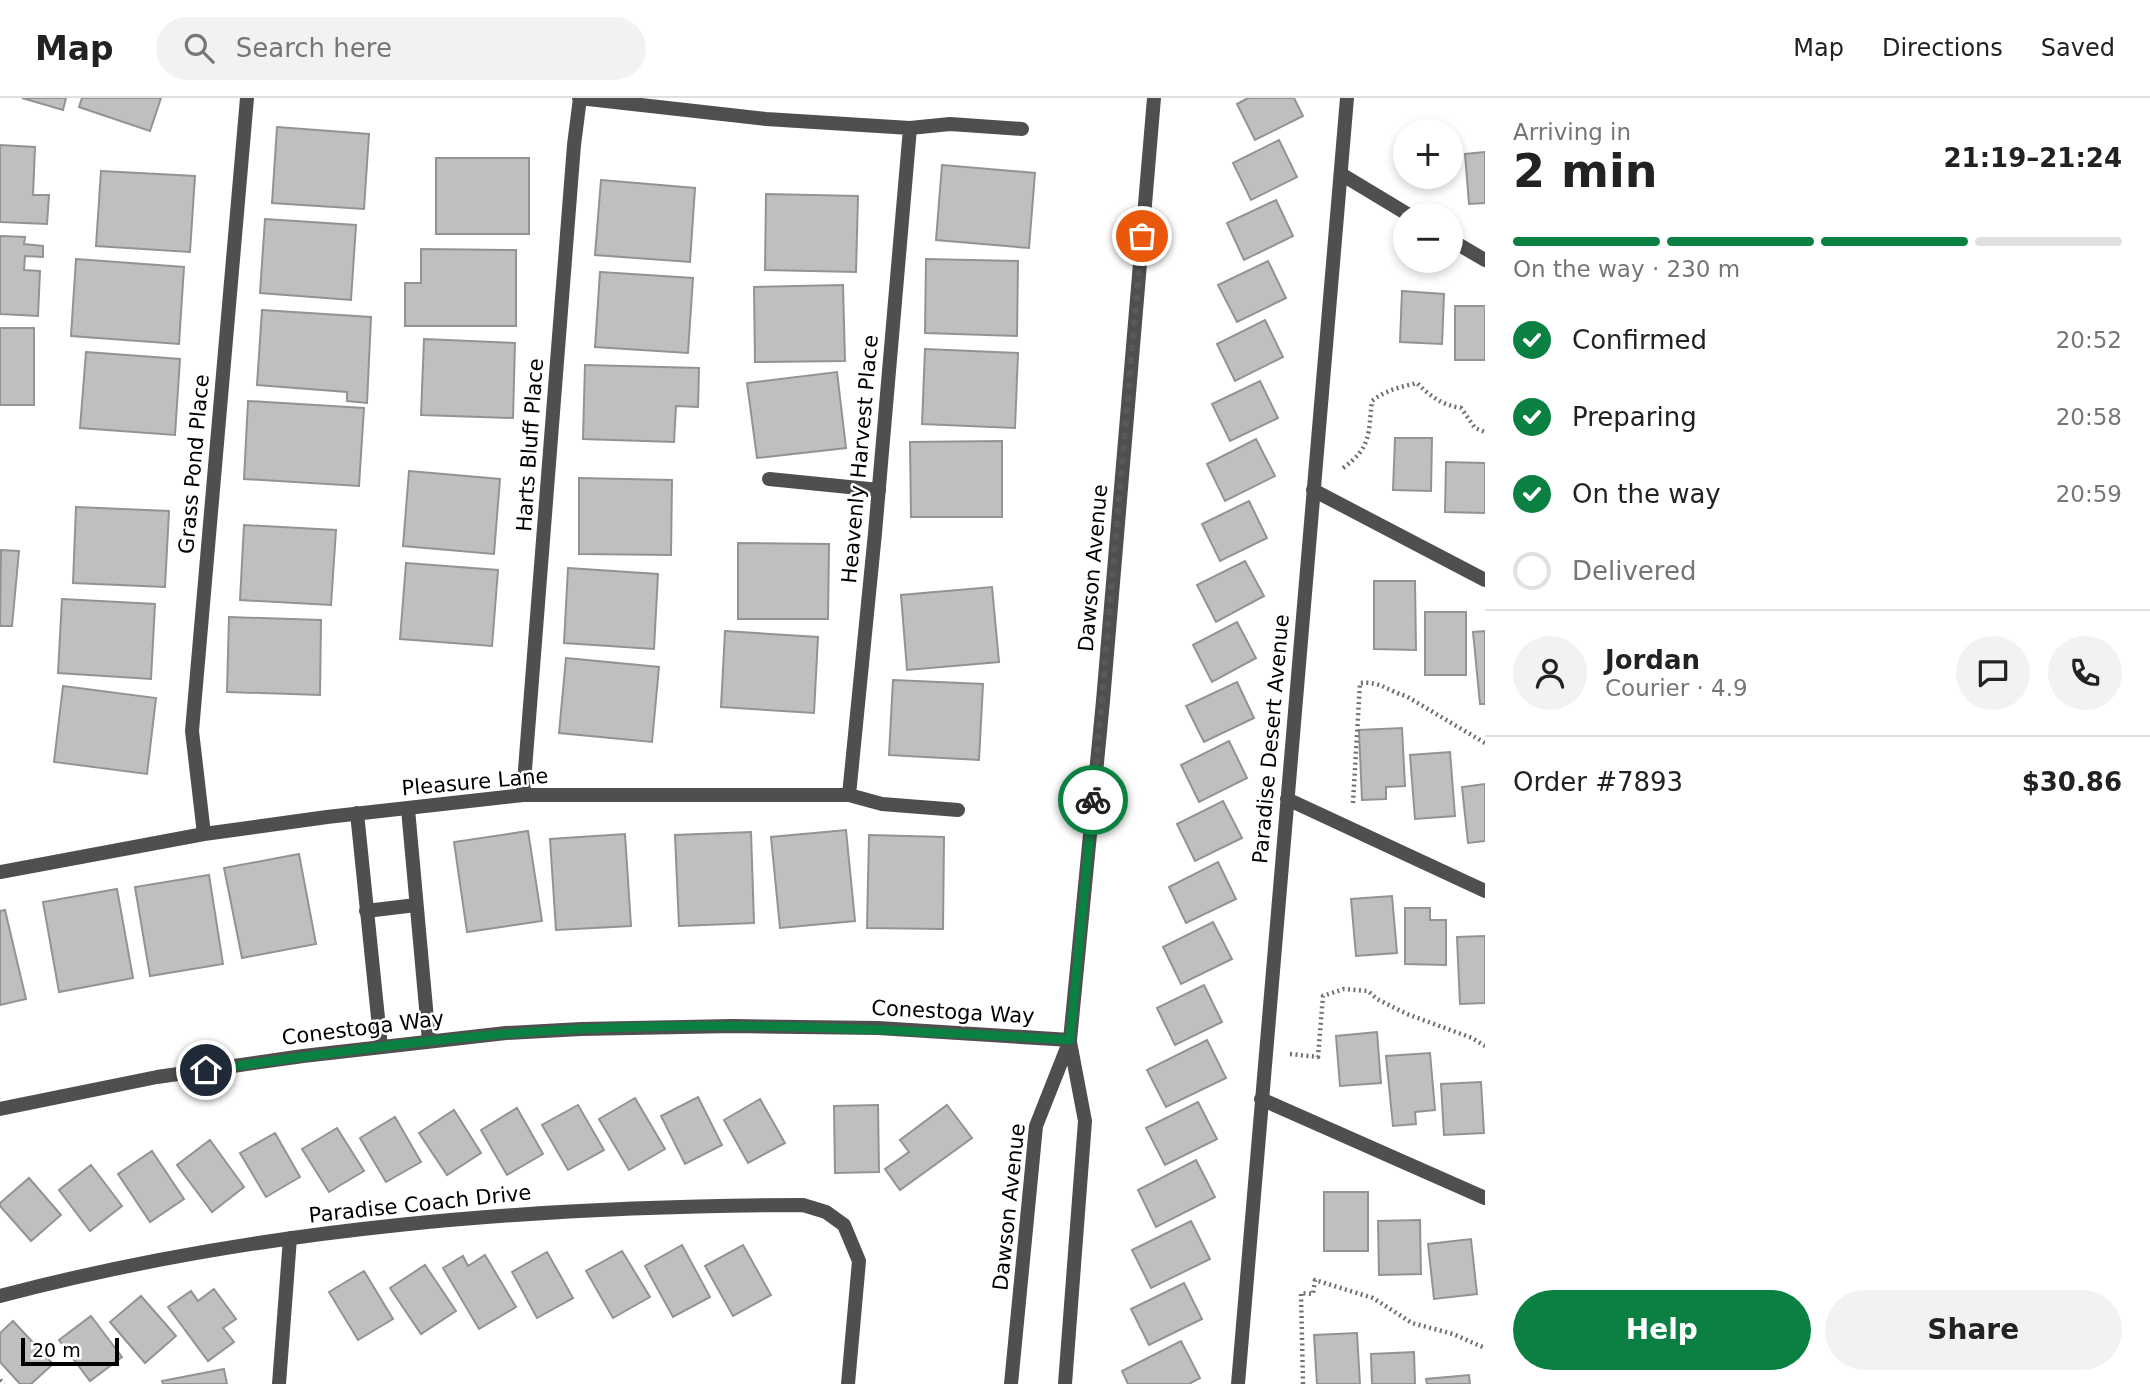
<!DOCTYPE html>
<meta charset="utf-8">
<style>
body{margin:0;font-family:"DejaVu Sans",sans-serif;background:#f2f2f2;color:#222;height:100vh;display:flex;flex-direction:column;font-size:26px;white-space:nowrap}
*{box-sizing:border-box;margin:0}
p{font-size:23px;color:#767676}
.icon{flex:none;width:38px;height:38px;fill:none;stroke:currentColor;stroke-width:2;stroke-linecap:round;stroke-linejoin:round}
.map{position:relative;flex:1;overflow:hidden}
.panel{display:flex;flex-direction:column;background:#fff;width:665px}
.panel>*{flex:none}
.tools{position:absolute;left:1393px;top:21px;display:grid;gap:14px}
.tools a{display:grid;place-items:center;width:70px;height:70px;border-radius:50%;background:#fff;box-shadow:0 4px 10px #0003;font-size:35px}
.scale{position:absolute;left:21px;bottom:18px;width:98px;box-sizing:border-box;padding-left:7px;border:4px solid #000;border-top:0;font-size:19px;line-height:24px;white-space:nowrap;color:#000;-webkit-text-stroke:5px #fff;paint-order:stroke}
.pin{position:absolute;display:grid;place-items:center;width:60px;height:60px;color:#fff;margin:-30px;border:4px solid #fff;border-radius:50%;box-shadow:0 2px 7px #0007}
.courier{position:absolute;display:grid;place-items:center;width:70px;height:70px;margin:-35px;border:5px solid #0b8043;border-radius:50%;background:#fff;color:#222;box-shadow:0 2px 9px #0007}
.summary em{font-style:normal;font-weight:700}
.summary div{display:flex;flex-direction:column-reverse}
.summary{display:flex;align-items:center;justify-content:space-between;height:119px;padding:0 28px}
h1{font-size:46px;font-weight:700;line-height:52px}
.bar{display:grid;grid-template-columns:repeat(4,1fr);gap:10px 7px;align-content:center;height:84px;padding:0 28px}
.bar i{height:9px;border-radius:5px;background:#e0e0e0}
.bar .current{background:#0b8043}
.bar p{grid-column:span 4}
.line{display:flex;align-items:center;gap:18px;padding:0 28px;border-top:2px solid #e0e0e0}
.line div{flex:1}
.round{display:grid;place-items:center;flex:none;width:74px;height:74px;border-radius:37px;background:#f2f2f2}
ol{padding:0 28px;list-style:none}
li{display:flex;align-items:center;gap:21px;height:77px}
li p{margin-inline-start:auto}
li .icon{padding:7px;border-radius:50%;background:#0b8043;color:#fff;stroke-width:4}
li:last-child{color:#767676}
li i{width:38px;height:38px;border:4px solid #e0e0e0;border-radius:50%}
.primary-button{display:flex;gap:14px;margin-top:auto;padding:14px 28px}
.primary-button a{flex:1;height:80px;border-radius:42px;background:#0b8043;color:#fff;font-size:28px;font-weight:700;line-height:80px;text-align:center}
.primary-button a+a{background:#f2f2f2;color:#222}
header{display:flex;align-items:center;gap:42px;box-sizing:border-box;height:98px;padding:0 35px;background:#fff;border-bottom:2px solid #e0e0e0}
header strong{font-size:33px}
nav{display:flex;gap:38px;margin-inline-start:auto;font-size:24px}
.search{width:490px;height:63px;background:#f2f2f2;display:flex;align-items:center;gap:18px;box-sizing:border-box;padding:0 24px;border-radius:38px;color:#767676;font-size:26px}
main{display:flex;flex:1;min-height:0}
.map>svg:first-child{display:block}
.building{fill:#bfbfbf;stroke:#939393;stroke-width:2}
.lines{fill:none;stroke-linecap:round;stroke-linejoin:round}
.path{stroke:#717171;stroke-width:4.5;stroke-dasharray:2 3.5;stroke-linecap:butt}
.service{stroke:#4f4f4f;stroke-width:14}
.minor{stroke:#4f4f4f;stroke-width:14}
.tertiary{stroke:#4f4f4f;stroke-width:14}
.done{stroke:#595959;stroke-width:7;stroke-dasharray:0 12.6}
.route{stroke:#0b8043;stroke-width:9}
.labels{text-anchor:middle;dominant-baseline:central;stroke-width:5;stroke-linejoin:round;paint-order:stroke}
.street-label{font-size:21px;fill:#000;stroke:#fff}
</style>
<header>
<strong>Map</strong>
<div class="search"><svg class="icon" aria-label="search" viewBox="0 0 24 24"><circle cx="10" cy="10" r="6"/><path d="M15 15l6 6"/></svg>Search here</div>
<nav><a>Map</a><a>Directions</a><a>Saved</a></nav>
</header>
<main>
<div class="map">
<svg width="1485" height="1286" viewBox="0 0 1485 1286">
<rect width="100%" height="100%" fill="#fff"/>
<path class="building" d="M22,0H66L63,12Z
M82,0H161L150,33L79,9Z
M1248,0H1294L1303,18L1255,42L1237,6Z
M277,29L369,36L364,111L272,105Z
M1279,42L1297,79L1251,102L1233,65Z
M0,47L35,49L33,97H49L47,126L0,124Z
M1485,54V105L1469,106L1465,56Z
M436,60H529V136H436Z
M942,67L1035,75L1029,150L936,142Z
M101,73L195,78L190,154L96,148Z
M601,82L695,90L690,164L595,157Z
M766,96L858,98L856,174L765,172Z
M1276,102L1293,138L1244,162L1227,125Z
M265,121L356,127L351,202L260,195Z
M0,138L25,139L24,146L43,148V159L25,158L24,172L40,173L38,218L0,216Z
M421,151L516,152V228H405V185H421Z
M76,161L184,169L179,246L71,238Z
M926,161L1018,163L1017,238L925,235Z
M1268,163L1286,200L1237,224L1218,187Z
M600,174L693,180L688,255L595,249Z
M843,187L845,263L755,264L754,189Z
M1402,193L1444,196L1442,246L1400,244Z
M1455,208H1485V262H1455Z
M262,212L371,219L367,305L347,303V294L257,287Z
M1265,222L1283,259L1235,283L1217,246Z
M0,230H34V307H0Z
M424,241L515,245L513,320L421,317Z
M925,251L1018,255L1015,330L922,326Z
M86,254L180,261L175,337L80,330Z
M585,267L699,270L698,309L676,308L674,344L583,341Z
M837,274L846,350L757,360L747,285Z
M1260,283L1278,320L1230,343L1212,306Z
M248,303L364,310L359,388L244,381Z
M1395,340H1432L1431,393L1393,392Z
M1256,341L1275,378L1225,403L1207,366Z
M1002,343V419H911L910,344Z
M1446,364L1485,365V415L1445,414Z
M409,373L500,381L494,456L403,448Z
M579,380L672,382L671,457L579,456Z
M1249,403L1267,440L1220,463L1202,426Z
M76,409L169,413L165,489L73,485Z
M244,427L336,432L331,507L240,502Z
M738,445L829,446L828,521H738Z
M1,452L19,453L12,528H0Z
M1245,463L1264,498L1216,524L1197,487Z
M406,465L498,472L492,548L400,541Z
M568,470L658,476L654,551L564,545Z
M1374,483H1415L1416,552L1374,551Z
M992,489L999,564L907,572L901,497Z
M62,501L155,506L151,581L58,575Z
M1425,514H1466V577H1425Z
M229,519L321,522L320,597L227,594Z
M1237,524L1256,560L1212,584L1193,547Z
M725,533L818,539L814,615L721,609Z
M1485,533V606H1480L1473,534Z
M566,560L659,569L652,644L559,635Z
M893,582L983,586L979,662L889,657Z
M1237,584L1254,620L1204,644L1186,608Z
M63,588L156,600L147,676L54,664Z
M1402,630L1405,688L1386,689V701L1362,702L1359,632Z
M1229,643L1247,680L1199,704L1181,667Z
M1450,654L1455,718L1415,721L1410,657Z
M1485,686V743L1468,745L1462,689Z
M1223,703L1242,740L1195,763L1177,726Z
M846,732L855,823L780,830L771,739Z
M528,733L542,823L467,834L454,744Z
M751,734L754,825L679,828L675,737Z
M625,736L631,828L556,832L550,741Z
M869,737L944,739L943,831L867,830Z
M299,756L316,846L242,860L224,770Z
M1218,764L1236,801L1186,825L1169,789Z
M209,777L223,866L150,878L135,789Z
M117,791L133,880L59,894L43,804Z
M1392,798L1397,855L1356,858L1351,801Z
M1405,810H1430V822H1446V867L1405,866Z
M5,812L26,901L0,907V813Z
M1213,824L1232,861L1181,886L1163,849Z
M1485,838V905L1460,906L1457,839Z
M1204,887L1222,924L1175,947L1157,910Z
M1377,934L1381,985L1340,988L1336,938Z
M1207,942L1226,980L1166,1009L1147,972Z
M1430,955L1435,1012L1415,1014L1416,1026L1393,1028L1386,958Z
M1481,984L1484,1035L1444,1037L1441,986Z
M698,999L722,1047L685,1066L661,1018Z
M635,1000L665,1051L629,1072L599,1021Z
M760,1001L785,1045L748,1065L724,1022Z
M1198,1004L1217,1041L1165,1067L1146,1030Z
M578,1007L604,1052L568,1072L542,1027Z
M878,1007L879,1074L835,1075L834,1008Z
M947,1007L972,1040L900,1092L885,1071L909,1054L900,1042Z
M517,1010L543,1056L507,1077L481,1032Z
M454,1012L481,1055L447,1077L419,1035Z
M395,1019L421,1064L386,1084L360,1040Z
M337,1030L364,1073L329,1094L302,1051Z
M275,1035L300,1079L266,1099L240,1055Z
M210,1042L244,1089L212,1114L177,1067Z
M152,1053L184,1101L150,1124L118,1076Z
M1196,1062L1215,1099L1156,1129L1138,1092Z
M91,1067L122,1108L90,1133L59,1092Z
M29,1080L61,1117L31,1143L0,1108V1105Z
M1324,1094H1368V1153H1324Z
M1420,1122L1421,1176L1379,1177L1378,1123Z
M1191,1123L1210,1161L1151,1190L1132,1152Z
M1471,1141L1477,1196L1434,1201L1428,1146Z
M682,1147L710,1199L673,1219L645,1168Z
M743,1147L771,1197L733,1218L705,1168Z
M622,1153L650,1199L613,1220L586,1173Z
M547,1154L573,1200L537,1220L512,1174Z
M485,1157L516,1209L479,1231L443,1170L463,1158L468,1168Z
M425,1167L456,1213L421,1236L390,1190Z
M364,1173L393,1221L358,1242L329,1194Z
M1184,1185L1202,1221L1149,1247L1131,1211Z
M214,1191L236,1221L223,1230L234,1244L208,1263L168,1209L191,1193L198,1203Z
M141,1198L176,1238L145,1265L110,1224Z
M91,1218L122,1259L90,1283L59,1242Z
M13,1223L53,1266L31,1286H20L0,1264V1235Z
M1357,1235L1360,1286H1317L1314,1237Z
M1181,1243L1200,1280L1189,1286H1128L1122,1273Z
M1414,1254L1415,1286H1372L1371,1256Z
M224,1271L227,1286H163L162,1283Z
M1469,1277L1470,1286H1427L1426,1281Z"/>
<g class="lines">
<path class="path" d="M1343,370C1372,349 1368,336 1372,303C1385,292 1401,289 1417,285C1430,298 1442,307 1461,310L1475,330L1485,334
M1353,705L1360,585C1381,583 1387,593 1406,598L1485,645
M1290,956L1318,959L1323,898L1344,891L1368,893L1377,901L1407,916L1472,940L1485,948
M0,1282L4,1286
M1303,1286L1301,1195L1313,1196L1315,1182L1373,1200L1412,1225L1453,1236L1485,1250"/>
<path class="service" d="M769,381L879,392
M366,813L416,807"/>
<path class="minor" d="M579,0L766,21L910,30L950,26L1022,31
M1341,76L1409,117
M1451,142L1485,162
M1313,392L1485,482
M523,697L574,47L580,0
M849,697L875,435L910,30
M1287,701L1485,793
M408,711L429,943
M357,715L381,949
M204,736L192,633L247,0
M0,774L204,736L327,719L523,697H849L882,706L958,712
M1261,1001L1485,1100
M0,1198C261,1129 535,1108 803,1107L826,1114L844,1127L859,1163L848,1286
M279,1286L290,1140
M1011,1286L1036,1028L1070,942
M1065,1286L1085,1023L1070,944
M1238,1286L1347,0"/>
<path class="tertiary" d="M0,1011L157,979L303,958L506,935L581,931L733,928L878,930L1070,942L1103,603L1154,0"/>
</g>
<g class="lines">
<path class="done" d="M1093,702L1142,138"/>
<path class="route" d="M206,972C330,955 454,937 579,931C743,923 906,932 1070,942L1093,702"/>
</g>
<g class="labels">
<g class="street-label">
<text transform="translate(530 347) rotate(-86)">Harts Bluff Place</text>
<text transform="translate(860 361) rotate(-85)">Heavenly Harvest Place</text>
<text transform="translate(194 366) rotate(-85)">Grass Pond Place</text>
<text transform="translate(1093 470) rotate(-85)">Dawson Avenue</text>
<text transform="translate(1271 641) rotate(-85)">Paradise Desert Avenue</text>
<text transform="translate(475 684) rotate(-5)">Pleasure Lane</text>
<text transform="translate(953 914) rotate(3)">Conestoga Way</text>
<text transform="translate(363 930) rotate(-7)">Conestoga Way</text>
<text transform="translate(420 1106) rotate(-6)">Paradise Coach Drive</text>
<text transform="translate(1009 1109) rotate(-84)">Dawson Avenue</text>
</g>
</g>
</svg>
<div class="tools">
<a>+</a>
<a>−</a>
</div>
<div class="scale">20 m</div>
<div class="pin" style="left:1142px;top:138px;background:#ea580c"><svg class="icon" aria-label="bag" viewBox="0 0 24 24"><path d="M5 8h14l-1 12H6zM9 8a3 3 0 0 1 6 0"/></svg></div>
<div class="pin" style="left:206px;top:972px;background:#1f2937"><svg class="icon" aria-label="home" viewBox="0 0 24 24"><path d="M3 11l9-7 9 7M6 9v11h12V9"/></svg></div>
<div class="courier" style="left:1093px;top:702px"><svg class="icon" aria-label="bike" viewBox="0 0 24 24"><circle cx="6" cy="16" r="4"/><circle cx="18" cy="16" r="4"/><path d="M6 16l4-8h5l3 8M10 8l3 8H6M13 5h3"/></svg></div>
</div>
<section class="panel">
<div class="summary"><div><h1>2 min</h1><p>Arriving in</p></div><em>21:19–21:24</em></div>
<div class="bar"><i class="current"></i><i class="current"></i><i class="current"></i><i></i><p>On the way · 230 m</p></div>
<ol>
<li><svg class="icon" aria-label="check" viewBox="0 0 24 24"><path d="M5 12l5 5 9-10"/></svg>Confirmed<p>20:52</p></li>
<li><svg class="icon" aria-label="check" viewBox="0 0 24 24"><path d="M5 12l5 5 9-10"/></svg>Preparing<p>20:58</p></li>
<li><svg class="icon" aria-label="check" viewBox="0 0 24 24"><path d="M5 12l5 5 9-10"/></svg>On the way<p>20:59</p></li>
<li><i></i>Delivered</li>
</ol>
<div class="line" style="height:126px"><a class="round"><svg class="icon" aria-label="person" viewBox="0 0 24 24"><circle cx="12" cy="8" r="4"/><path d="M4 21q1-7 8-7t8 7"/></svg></a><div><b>Jordan</b><p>Courier · 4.9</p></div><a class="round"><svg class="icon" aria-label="chat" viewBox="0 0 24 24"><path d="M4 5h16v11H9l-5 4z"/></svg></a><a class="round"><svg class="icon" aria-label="phone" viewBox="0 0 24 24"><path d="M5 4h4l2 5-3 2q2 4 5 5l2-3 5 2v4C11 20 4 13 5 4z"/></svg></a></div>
<div class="line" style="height:91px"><div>Order #7893</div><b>$30.86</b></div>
<div class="primary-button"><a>Help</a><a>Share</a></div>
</section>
</main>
